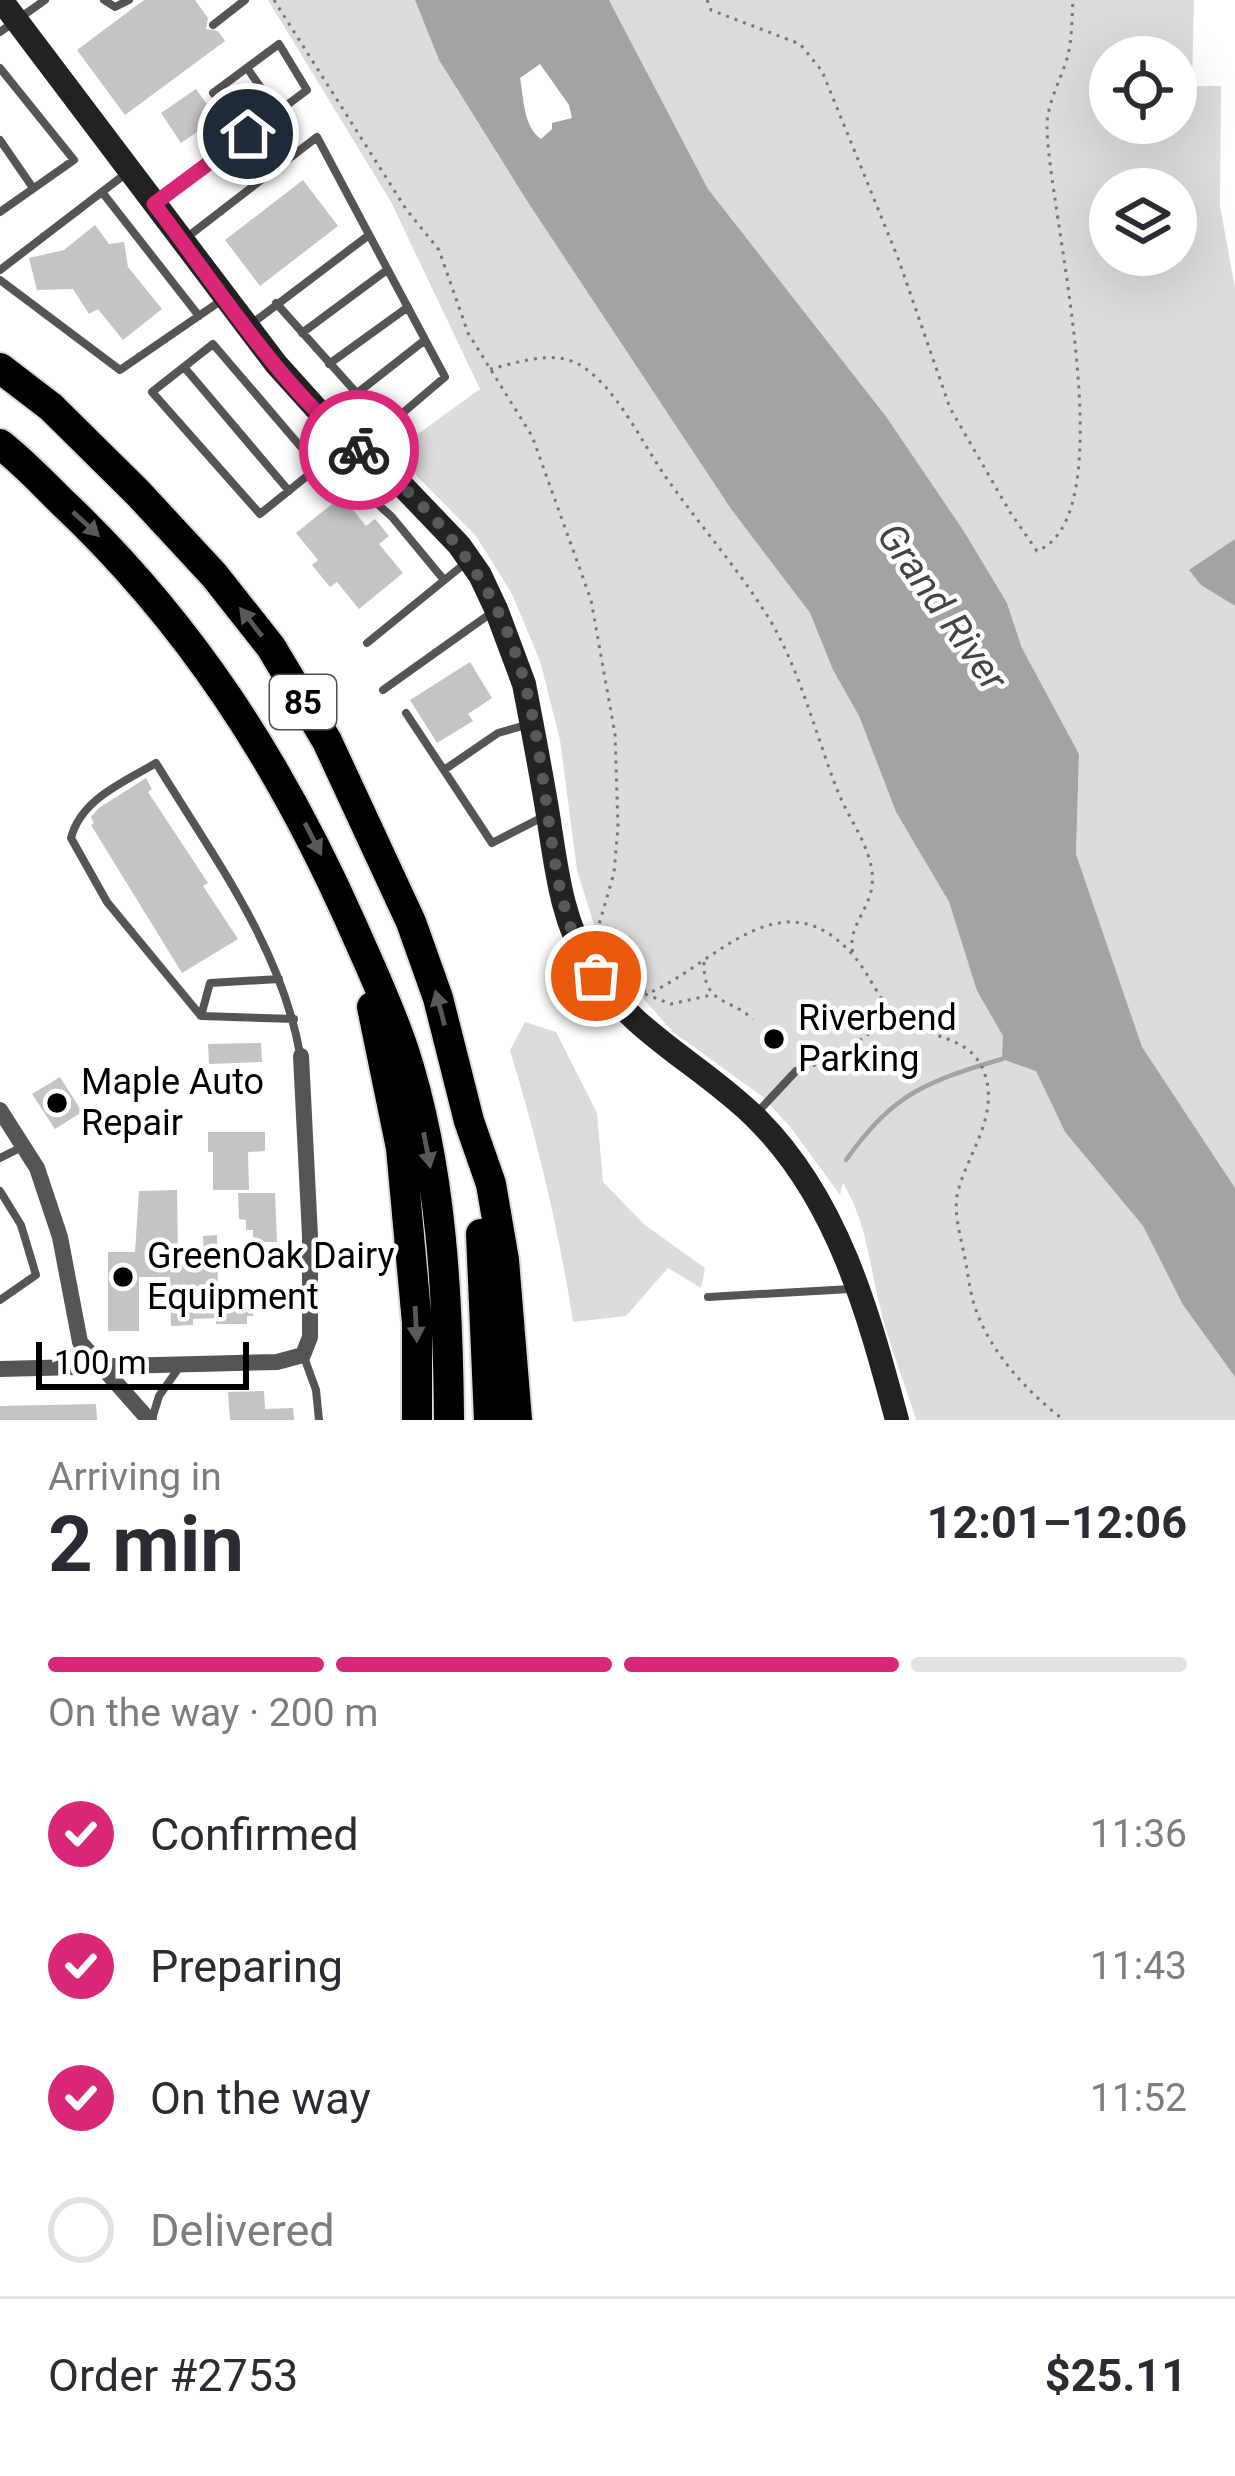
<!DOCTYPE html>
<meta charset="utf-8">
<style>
body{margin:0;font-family:Roboto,sans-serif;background:#f7f7f7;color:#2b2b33;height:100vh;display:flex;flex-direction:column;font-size:45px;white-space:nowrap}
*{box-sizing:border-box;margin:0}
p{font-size:39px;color:#7c7c81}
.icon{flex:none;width:66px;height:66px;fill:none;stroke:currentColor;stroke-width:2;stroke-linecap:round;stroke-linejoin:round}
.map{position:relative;height:1420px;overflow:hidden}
.side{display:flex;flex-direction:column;background:#fff;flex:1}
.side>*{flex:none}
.fabs{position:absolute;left:1089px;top:36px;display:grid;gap:24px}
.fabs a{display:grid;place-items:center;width:108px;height:108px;border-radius:50%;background:#fff;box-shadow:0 12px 48px #0002;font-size:60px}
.scale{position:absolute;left:36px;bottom:30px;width:213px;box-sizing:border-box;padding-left:12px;border:6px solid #000;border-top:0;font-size:33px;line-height:42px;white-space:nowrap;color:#000;-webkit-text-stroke:9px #fff;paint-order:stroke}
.pin{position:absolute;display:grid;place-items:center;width:102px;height:102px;color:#fff;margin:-51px;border:6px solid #fff;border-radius:50%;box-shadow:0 3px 12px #0007}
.courier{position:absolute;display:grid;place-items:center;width:120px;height:120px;margin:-60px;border:9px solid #db2777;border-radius:50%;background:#fff;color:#222;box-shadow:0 3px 15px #0007}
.headline em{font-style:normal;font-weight:700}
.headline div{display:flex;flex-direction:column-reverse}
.headline{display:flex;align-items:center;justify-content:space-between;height:204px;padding:0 48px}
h1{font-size:78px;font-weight:700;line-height:90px}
.bar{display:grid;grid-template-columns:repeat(4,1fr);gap:18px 12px;align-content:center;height:144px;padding:0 48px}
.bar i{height:15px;border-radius:9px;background:#e1e1e2}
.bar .active{background:#db2777}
.bar p{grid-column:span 4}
.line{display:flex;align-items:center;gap:30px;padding:0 48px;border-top:3px solid #e1e1e2}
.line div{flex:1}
ol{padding:0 48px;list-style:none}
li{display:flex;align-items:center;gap:36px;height:132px}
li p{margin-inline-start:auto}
li .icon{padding:12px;border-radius:50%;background:#db2777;color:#fff;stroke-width:4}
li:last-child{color:#7c7c81}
li i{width:66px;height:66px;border:6px solid #e1e1e2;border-radius:50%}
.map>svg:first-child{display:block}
.green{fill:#dcdcdc;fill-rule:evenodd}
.water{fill:#a3a3a3;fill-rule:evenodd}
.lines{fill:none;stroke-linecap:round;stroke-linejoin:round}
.stream{stroke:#a3a3a3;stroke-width:4.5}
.building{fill:#c4c4c4}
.highway-casing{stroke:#dbdbdb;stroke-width:34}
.path{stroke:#777;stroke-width:3;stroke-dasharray:3 6;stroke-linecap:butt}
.lane{stroke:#555;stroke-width:8}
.street{stroke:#555;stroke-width:16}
.secondary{stroke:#222;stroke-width:24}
.highway{stroke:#000;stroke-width:30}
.oneway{fill:#595959}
.done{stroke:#595959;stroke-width:12;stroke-dasharray:0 21.6}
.route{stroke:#db2777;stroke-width:15}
.poi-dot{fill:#000;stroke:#fff;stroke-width:4.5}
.labels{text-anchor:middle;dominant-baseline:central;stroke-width:9;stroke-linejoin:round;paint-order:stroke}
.shield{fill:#fff;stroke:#4c4c4c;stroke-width:3}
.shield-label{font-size:33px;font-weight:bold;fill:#000}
.poi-label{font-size:36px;fill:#000;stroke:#fff;text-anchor:start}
.water-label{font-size:39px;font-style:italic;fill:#444;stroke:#fff}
</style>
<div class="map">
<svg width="1235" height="1420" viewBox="0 0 1235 1420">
<rect width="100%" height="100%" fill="#fff"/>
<path class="green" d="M268,0H415L439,60L529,204L731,509L810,613L833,670L859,716L896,812L949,902L977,991L1003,1036L1036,1071L1065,1132L1143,1226L1183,1305L1235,1377V1420H916C905,1384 890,1347 881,1311C869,1265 868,1225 843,1183L840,1195L791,1128L763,1097L673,1032L623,976L596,931L577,870L560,740L540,661L512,594L476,536L393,452L480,389L391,202Z
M609,0H1194L1192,86H1221L1220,206L1235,288V539L1201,585L1235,606V1188L1142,1048L1076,854L1079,754L1022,648L1007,603L885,415L708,189ZM1110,57H1176V123H1110ZM1110,189H1176V255H1110Z
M525,1022L556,1032L597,1113L603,1182L645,1225L705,1268L701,1288L668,1268L626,1316L573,1322C559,1229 537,1140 510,1050Z"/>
<path class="water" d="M415,0H609L708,189L885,415L963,530L1007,603L1022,648L1079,754L1076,854L1142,1047L1235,1188V1377L1183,1305L1143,1226L1065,1132L1036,1071L1002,1059L1003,1036L977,991L949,902L896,812L859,716L833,670L810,613L731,509L529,204L439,60ZM540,64L569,105L572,118L552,123V129L541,139C523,126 524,99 520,78Z
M1235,539V606L1201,585L1189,570Z"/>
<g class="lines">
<path class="stream" d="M846,1160C894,1093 925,1082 1002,1059"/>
</g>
<path class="building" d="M144,0H195L208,18L206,29L218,31L225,41L125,115L77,50Z
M196,89L217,118L181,143L161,113Z
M303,180L338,226L260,286L225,240Z
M95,225L109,244L124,242L128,267L162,309L123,340L98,309L89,314L73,289L37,290L29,258L64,250Z
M342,496L366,526L375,519L389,536L379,544L403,573L359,609L337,582L330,587L312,565L318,560L296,533Z
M470,662L492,698L468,714L473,721L437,743L410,700Z
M146,778L152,789L148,792L208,883L203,886L238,939L182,973L91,825L94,823L91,817L99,808Z
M261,1043L262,1062L209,1064L208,1044Z
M60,1077L82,1112L55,1129L32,1094Z
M208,1132H265V1151L248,1152L249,1190H213V1152H208Z
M177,1190L178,1259L204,1258L203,1236L217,1235L218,1290H254L253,1316H247V1324H216V1318L193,1319V1325L171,1326L170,1277H139V1331H108V1252H135L139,1191Z
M238,1193H275L277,1242H253V1230H246V1220L239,1219Z
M264,1391L265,1409L293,1408L294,1420H230L228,1392Z
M96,1404L97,1420H0V1406Z"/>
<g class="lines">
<defs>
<path id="highway" d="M0,368L51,407L138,493L214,575L271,647L327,741L411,922L438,998L469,1121L491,1184L504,1260L517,1420
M0,444C22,461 41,481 60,500C190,622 280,763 352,925C370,966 390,1008 404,1051C442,1168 448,1298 449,1420
M372,1007L401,1148L417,1323V1420
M481,1234L489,1420"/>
</defs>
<use href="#highway" class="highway-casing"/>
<path class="path" d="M274,0L406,209L439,250L468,333L532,436L591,600L615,734L618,827L614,873L596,935
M707,0L711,10L800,44L822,71L898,258L950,408L1010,512L1037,551C1128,515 1047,205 1047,126C1047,102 1062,78 1068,55C1072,38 1072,18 1073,0
M490,369C518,363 553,349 580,365C616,387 640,439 663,473C694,518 731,560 761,606C798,660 814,731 838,792C847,814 862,835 869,858C884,904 845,920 853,953
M704,962C703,1005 728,997 753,1019
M634,991H654C719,959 783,877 852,954C870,973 879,1004 901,1019C932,1041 974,1034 986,1078C997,1118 968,1154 958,1191C953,1212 960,1233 964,1254C968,1271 969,1290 975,1307C989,1351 1028,1393 1064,1420
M645,994L671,1004L711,995
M804,1068L833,1060L893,1016"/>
<path class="lane" d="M104,0L115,7L129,0
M213,25L245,0
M0,32L45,0
M0,68L74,160L0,212
M247,68L278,112
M0,140L33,188
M102,192L199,316
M160,200L307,90L279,44L213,93L247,134
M186,238L317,137L445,377L365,445
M0,270L128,172
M0,280L120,370L222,300
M276,303L387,427
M254,322L369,235
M302,333L387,270
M329,364L408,307
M184,367L289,491
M356,394L425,340
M343,447L260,514L152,392L213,344L318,467L361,489L392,517L444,580
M367,643L468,561
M383,690L494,611
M406,713L492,843L541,818
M444,770L498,733L526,725
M201,1016L210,983L279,979
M294,1019L201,1016L107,902L71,838C81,799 124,782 156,763C212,855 281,946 300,1054
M755,1115L796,1071
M0,1158L20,1148
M0,1191L21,1225L36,1275L0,1300
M708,1297L851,1289
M304,1357L316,1390L319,1420
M152,1419L159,1396L178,1369"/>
<path class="street" d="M0,1110L37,1168L60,1237L80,1342L149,1420
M0,1369L277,1362L303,1355L310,1337V1236L301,1056"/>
<path class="secondary" d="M1,0L276,364L340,435L393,476L459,545L480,575L496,609L524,684C532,726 540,767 547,809C556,863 560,918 590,966C631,1033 703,1065 757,1119C838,1200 868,1312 897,1420"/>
<use href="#highway" class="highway"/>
</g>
<defs><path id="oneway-solid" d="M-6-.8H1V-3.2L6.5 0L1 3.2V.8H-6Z" transform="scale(3)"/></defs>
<g class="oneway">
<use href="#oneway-solid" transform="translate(86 524) rotate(43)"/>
<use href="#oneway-solid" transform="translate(251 622) rotate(-128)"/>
<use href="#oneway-solid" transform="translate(313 839) rotate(63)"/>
<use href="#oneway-solid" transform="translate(440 1008) rotate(-105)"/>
<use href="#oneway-solid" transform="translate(427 1150) rotate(79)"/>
<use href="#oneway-solid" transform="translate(416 1324) rotate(87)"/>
</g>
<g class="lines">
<path class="done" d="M359,450C429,504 485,567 515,652C543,730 544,818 562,898L570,926L596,976"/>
<path class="route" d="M248,134L154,204C215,283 281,389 359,450"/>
</g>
<g class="poi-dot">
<circle cx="774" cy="1039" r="12"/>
<circle cx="57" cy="1103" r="12"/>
<circle cx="123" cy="1277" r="12"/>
</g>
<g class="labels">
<rect class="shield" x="270" y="675" width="66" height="54" rx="9"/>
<g class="shield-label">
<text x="303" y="702">85</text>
</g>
<g class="poi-label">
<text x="798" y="1018">Riverbend<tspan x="798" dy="41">Parking</tspan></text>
<text x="81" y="1082">Maple Auto<tspan x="81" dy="41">Repair</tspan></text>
<text x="147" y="1256">GreenOak Dairy<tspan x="147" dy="41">Equipment</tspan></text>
</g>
<g class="water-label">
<text transform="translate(942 607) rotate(55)">Grand River</text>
</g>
</g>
</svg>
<div class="fabs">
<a><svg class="icon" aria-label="locate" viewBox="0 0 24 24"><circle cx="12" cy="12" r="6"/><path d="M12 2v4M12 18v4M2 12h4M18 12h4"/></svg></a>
<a><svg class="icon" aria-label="layers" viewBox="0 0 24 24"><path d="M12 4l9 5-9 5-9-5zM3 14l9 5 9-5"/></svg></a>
</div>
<div class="scale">100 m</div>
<div class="pin" style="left:596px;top:976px;background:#ea580c"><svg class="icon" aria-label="bag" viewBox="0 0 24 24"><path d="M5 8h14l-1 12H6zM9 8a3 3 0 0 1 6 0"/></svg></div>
<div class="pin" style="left:248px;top:134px;background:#1f2937"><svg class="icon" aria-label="home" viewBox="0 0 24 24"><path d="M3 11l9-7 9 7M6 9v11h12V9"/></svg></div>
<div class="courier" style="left:359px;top:450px"><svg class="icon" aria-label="bike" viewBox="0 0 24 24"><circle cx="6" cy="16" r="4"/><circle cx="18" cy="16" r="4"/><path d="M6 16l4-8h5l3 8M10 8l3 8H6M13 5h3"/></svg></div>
</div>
<section class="side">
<div class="headline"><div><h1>2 min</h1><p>Arriving in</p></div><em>12:01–12:06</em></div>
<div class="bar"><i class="active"></i><i class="active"></i><i class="active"></i><i></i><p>On the way · 200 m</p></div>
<ol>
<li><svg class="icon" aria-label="check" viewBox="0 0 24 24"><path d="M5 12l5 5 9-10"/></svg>Confirmed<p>11:36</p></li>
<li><svg class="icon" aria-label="check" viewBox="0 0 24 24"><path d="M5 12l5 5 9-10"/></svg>Preparing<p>11:43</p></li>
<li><svg class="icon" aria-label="check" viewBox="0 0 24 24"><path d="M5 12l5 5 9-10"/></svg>On the way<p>11:52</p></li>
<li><i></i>Delivered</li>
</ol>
<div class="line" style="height:156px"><div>Order #2753</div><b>$25.11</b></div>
</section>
